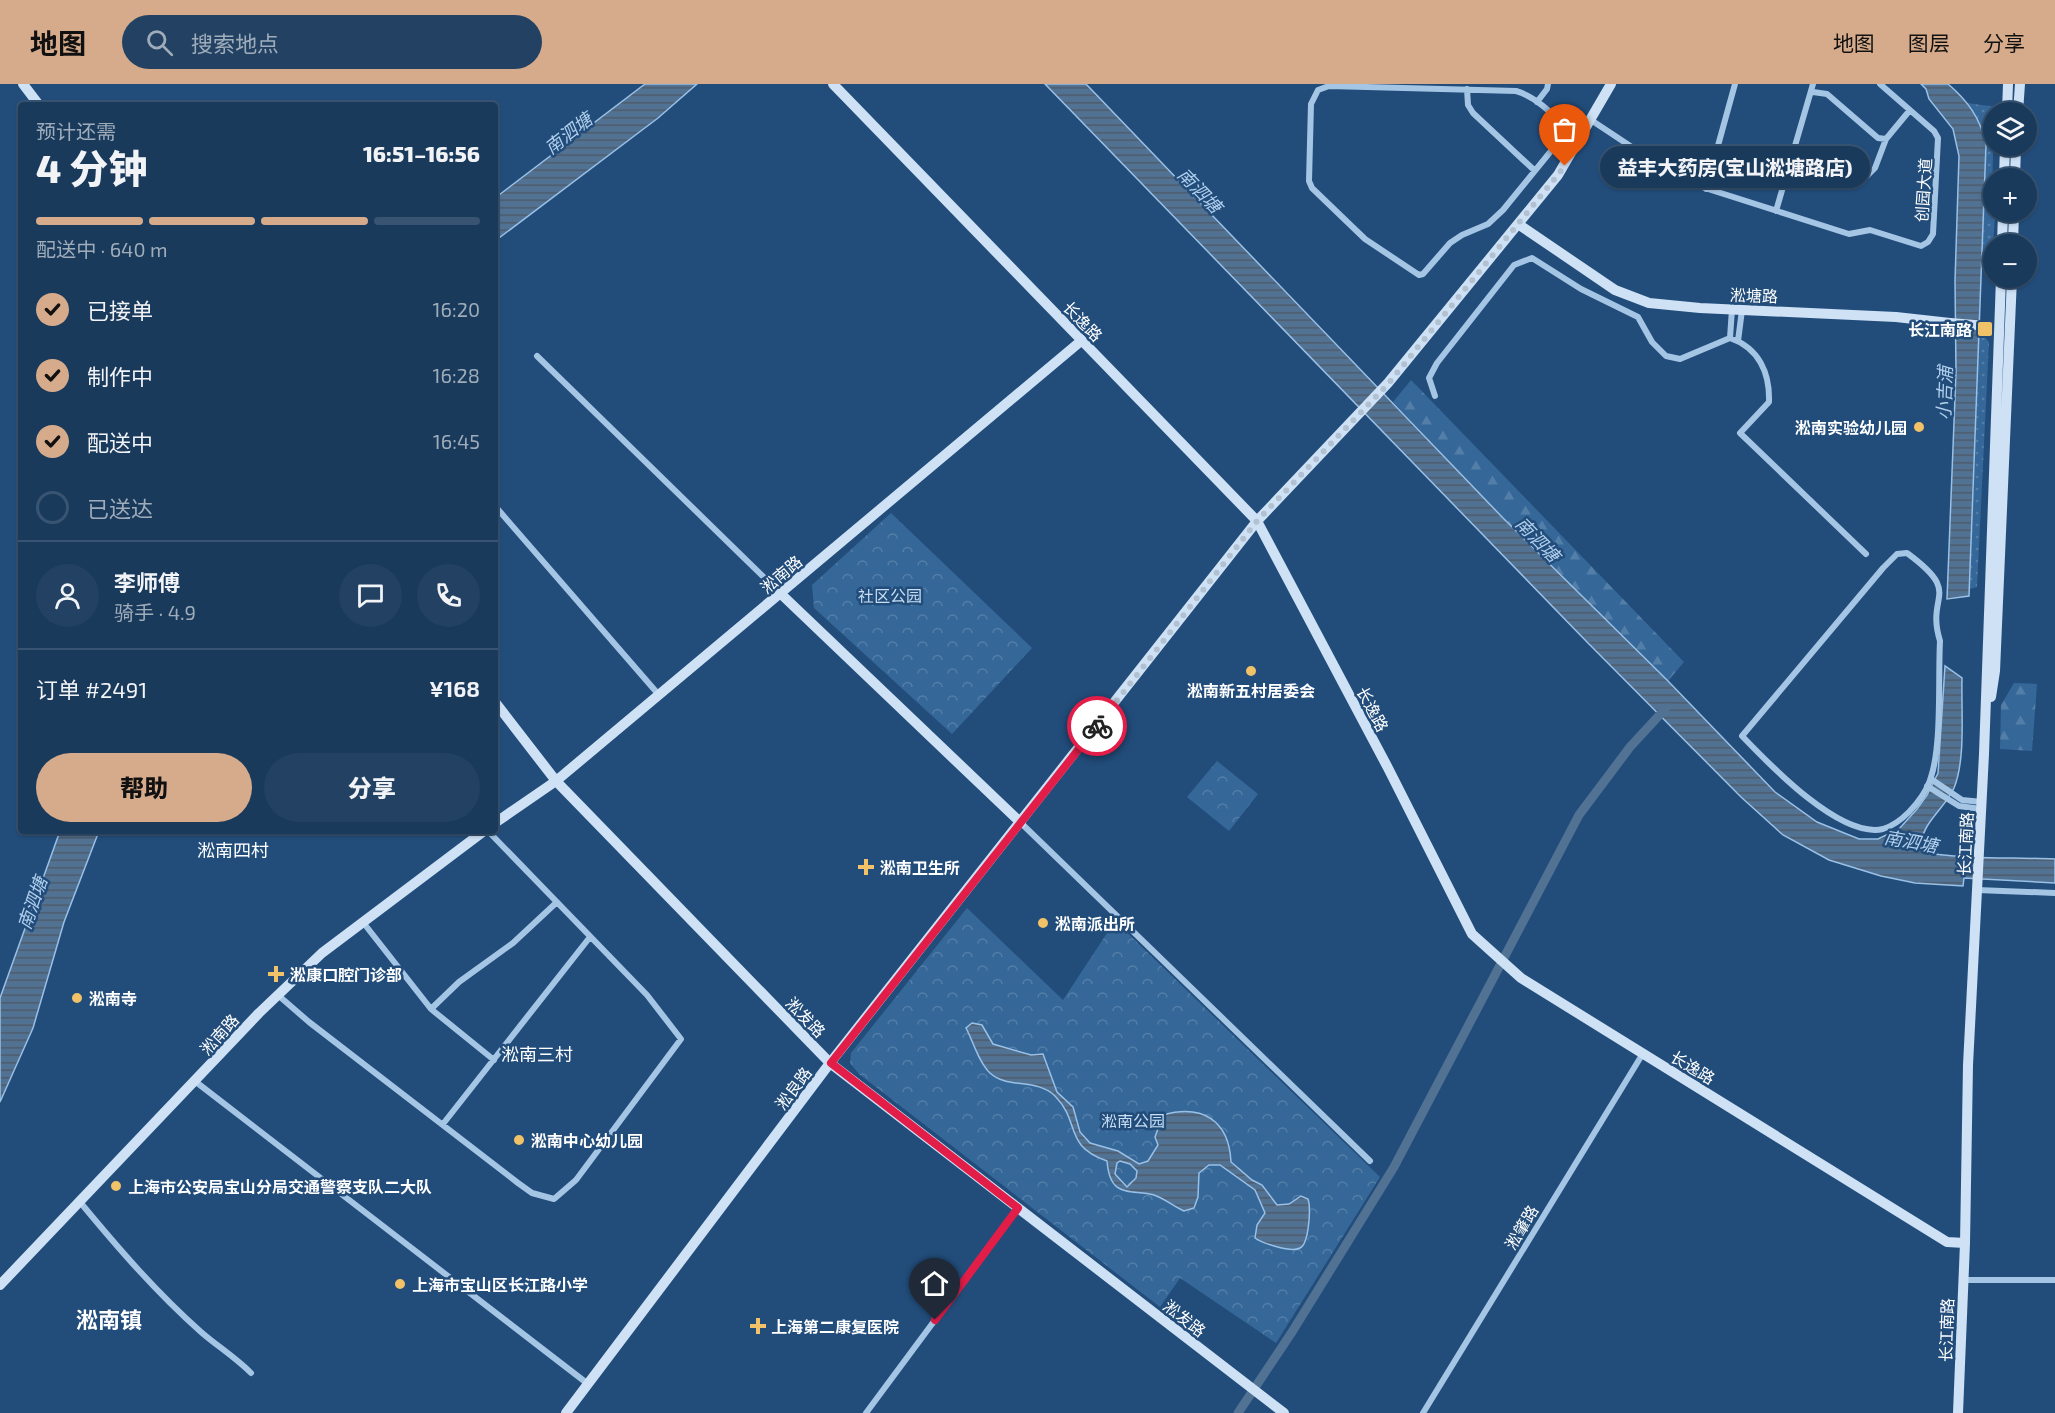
<!DOCTYPE html>
<html lang="zh">
<meta charset="utf-8">
<style>
body{margin:0;font-family:"Exo 2","Noto Sans SC",sans-serif;background:#234162;color:#f1f3f6;height:100vh;display:flex;flex-direction:column;font-size:22px;white-space:nowrap}
*{box-sizing:border-box;margin:0}
p{font-size:20px;color:#9fadbb}
.icon{flex:none;width:33px;height:33px;fill:none;stroke:currentColor;stroke-width:2;stroke-linecap:round;stroke-linejoin:round}
.map{position:relative;flex:1;overflow:hidden}
.details{position:absolute;left:18px;top:18px;width:480px;height:732px;display:flex;flex-direction:column;background:#1a3a5c;border-radius:6px;box-shadow:0 2px 4px #0004,0 0 0 2px #385472}
.details>*{flex:none}
.tools{position:absolute;left:1983px;top:18px;display:grid;gap:12px}
.tools a{display:grid;place-items:center;width:54px;height:54px;border-radius:50%;background:#1a3a5c;box-shadow:0 2px 4px #0004,0 0 0 2px #385472;font-size:30px}
.pin{position:absolute;display:grid;place-items:center;width:51px;height:51px;color:#fff;margin:-62px -26px;border-radius:50% 50% 50% 0;rotate:-45deg;box-shadow:0 0 6px #0007}
.pin .icon{rotate:45deg}
.courier{position:absolute;display:grid;place-items:center;width:60px;height:60px;margin:-30px;border:4px solid #e11d48;border-radius:50%;background:#fff;color:#222;box-shadow:0 2px 8px #0007}
.bubble{position:absolute;height:42px;border-radius:21px;background:#1a3a5c;box-shadow:0 2px 4px #0004,0 0 0 2px #385472;font-size:20px;font-weight:800;line-height:42px;text-align:center}
.headline em{font-style:normal;font-weight:800}
.headline div{display:flex;flex-direction:column-reverse}
.headline{display:flex;align-items:center;justify-content:space-between;height:102px;padding:0 18px}
h1{font-size:39px;font-weight:800;line-height:45px}
.bar{display:grid;grid-template-columns:repeat(4,1fr);gap:9px 6px;align-content:center;height:72px;padding:0 18px}
.bar i{height:8px;border-radius:4px;background:#385472}
.bar .active{background:#d6ab8b}
.bar p{grid-column:span 4}
.line{display:flex;align-items:center;gap:15px;padding:0 18px;border-top:2px solid #385472}
.line div{flex:1}
.round{display:grid;place-items:center;flex:none;width:63px;height:63px;border-radius:32px;background:#234162}
ol{padding:0 18px;list-style:none}
li{display:flex;align-items:center;gap:18px;height:66px}
li p{margin-inline-start:auto}
li .icon{padding:6px;border-radius:50%;background:#d6ab8b;color:#111;stroke-width:4}
li:last-child{color:#9fadbb}
li i{width:33px;height:33px;border:3px solid #385472;border-radius:50%}
.cta{display:flex;gap:12px;margin-top:auto;padding:12px 18px}
.cta a{flex:1;height:69px;border-radius:36px;background:#d6ab8b;color:#111;font-size:24px;font-weight:800;line-height:69px;text-align:center}
.cta a+a{background:#234162;color:#f1f3f6}
header{display:flex;align-items:center;gap:36px;box-sizing:border-box;height:84px;padding:0 30px;background:#d6ab8b;color:#111}
header strong{font-size:28px}
nav{display:flex;gap:33px;margin-inline-start:auto;font-size:21px}
.search{width:420px;height:54px;background:#234162;display:flex;align-items:center;gap:15px;box-sizing:border-box;padding:0 21px;border-radius:33px;color:#9fadbb;font-size:22px}
.map>svg:first-child{display:block}
.grass{fill:url(#grass-dots)}
.forest{fill:url(#forest-firs)}
.park{fill:url(#park-crowns)}
.water{fill:url(#water-rules);stroke:#99c0e6;stroke-width:1.5;fill-rule:evenodd}
.lines{fill:none;stroke-linecap:round;stroke-linejoin:round}
.canal{stroke:#527294;stroke-width:9}
.street{stroke:#a5c5e5;stroke-width:6}
.secondary{stroke:#cee1f5;stroke-width:10}
.secondary-bridge{stroke:#cee1f5;stroke-width:10}
.done{stroke:#b2c1d1;stroke-width:6;stroke-dasharray:0 10.8}
.route{stroke:#e11d48;stroke-width:8}
.poi-dot{fill:#f1c267;stroke:#224d7b;stroke-width:2}
.labels{text-anchor:middle;dominant-baseline:central;stroke-width:5;stroke-linejoin:round;paint-order:stroke}
.street-label{font-size:16px;fill:#fff;stroke:#224d7b}
.poi-label{font-size:16px;font-weight:bold;fill:#fff;stroke:#224d7b;text-anchor:start}
.park-label{font-size:16px;fill:#c8def4;stroke:#224d7b}
.water-label{font-size:18px;font-style:italic;fill:#b0cfed;stroke:#224d7b}
.neighbourhood-label{font-size:18px;fill:#fff;stroke:#224d7b}
.district-label{font-size:22px;font-weight:bold;fill:#fff;stroke:#224d7b}
</style>
<header>
<strong>地图</strong>
<div class="search"><svg class="icon" aria-label="search" viewBox="0 0 24 24"><circle cx="10" cy="10" r="6"/><path d="M15 15l6 6"/></svg>搜索地点</div>
<nav><a>地图</a><a>图层</a><a>分享</a></nav>
</header>
<div class="map">
<svg width="2055" height="1329" viewBox="0 0 2055 1329">
<defs>
<pattern id="grass-dots" width="8" height="8" patternUnits="userSpaceOnUse" patternTransform="scale(1.5)"><rect width="8" height="8" fill="#356799"/><path d="M2 2h.1M6 6h.1" fill="none" stroke="#537ea8" stroke-width="1.8" stroke-linecap="round"/></pattern>
<pattern id="forest-firs" width="22" height="20" patternUnits="userSpaceOnUse" patternTransform="scale(1.5)"><rect width="22" height="20" fill="#356799"/><path d="M5 1l3.5 6h-7zM16 11l3.5 6h-7z" fill="#537ea8"/></pattern>
<pattern id="park-crowns" width="20" height="18" patternUnits="userSpaceOnUse" patternTransform="scale(1.5)"><rect width="20" height="18" fill="#356799"/><path d="M2 6a3 3 0 1 1 6 0M12 15a3 3 0 1 1 6 0" fill="none" stroke="#537ea8"/></pattern>
<pattern id="water-rules" width="6" height="5" patternUnits="userSpaceOnUse" patternTransform="scale(1.5)"><rect width="6" height="5" fill="#527294"/><path d="M0 2.5h6" fill="none" stroke="#4e5b69"/></pattern>
</defs>
<rect width="100%" height="100%" fill="#224d7b"/>
<path class="grass" d="M1967,19L1997,23V28H1994L1992,110L1995,133L1992,173L1982,172L1986,61L1979,36Z
M1979,252H1984L1989,258L1977,503L1970,505Z"/>
<path class="forest" d="M1411,296L1684,578L1668,597L1503,434L1393,318Z
M2014,599L2037,600L2032,667L2000,665L2001,621Z"/>
<path class="park" d="M891,429L1032,564L952,650L814,524L812,501Z
M1217,677L1258,710L1229,747L1187,713Z
M967,824L1063,916L1115,837L1380,1093L1276,1259L1180,1194L1160,1223L859,990L850,979L851,969Z"/>
<path class="water" d="M645,0H697L658,34L495,157V114Z
M1045,0H1086L1503,434L1668,597L1775,708L1817,738L1859,755H1878L1899,745L1917,725L1927,711L1938,689L1945,582L1962,594C1961,626 1966,675 1954,704C1945,724 1924,737 1921,759L1929,769C1971,776 2012,773 2055,775V799L1964,794L1963,802L1915,799L1881,792L1829,776L1783,751L1741,713L1587,558Z
M1921,0H1948C1968,17 1981,35 1986,61L1969,512L1947,515L1956,288L1955,197L1959,72L1953,45L1929,15L1926,5Z
M60,747H99L64,838L33,944L0,1018V914Z
M972,939L982,941L993,960L1031,971L1043,970L1057,1008L1073,1023L1080,1048L1090,1059L1118,1067L1139,1080L1148,1077L1158,1061L1155,1053L1163,1031C1202,1020 1229,1036 1231,1078L1252,1096L1262,1101L1277,1121L1289,1120L1301,1112L1308,1115C1311,1124 1309,1160 1300,1164C1291,1169 1262,1159 1255,1154L1257,1141L1265,1129L1255,1106L1220,1081H1209L1199,1089L1198,1113L1194,1124L1184,1127C1174,1123 1164,1114 1154,1111C1130,1105 1110,1115 1107,1077C1063,1062 1081,1038 1055,1012C1037,994 1007,1005 990,989C979,979 973,957 966,944ZM1120,1077L1130,1080L1137,1087L1136,1094L1127,1103L1115,1090L1117,1079Z"/>
<g class="lines">
<path class="canal" d="M1238,1329L1292,1248L1394,1083L1579,731L1630,663L1666,624"/>
<path class="street" d="M1467,5L1468,21L1473,29L1534,86
M1813,8L1827,10L1878,54L1886,55
M1537,18L1547,5L1548,0
M1591,36L1683,97L1849,150L1870,146L1921,162L1928,158L1933,150L1938,54L1934,47L1880,0
M1568,46L1503,126L1488,140L1462,151L1450,159L1423,190L1419,191L1365,155L1312,104L1309,97L1311,20L1318,6L1329,2L1516,7C1541,14 1561,40 1580,57
M1792,72L1853,92L1866,93L1875,84L1886,55L1910,26
M1706,105L1735,0
M1776,127L1813,0
M1730,254L1732,225
M1738,257L1742,226
M537,272L781,510
M1435,312L1429,294L1437,279L1514,181L1532,174L1581,205L1638,233L1652,258L1666,272L1680,275L1730,254C1759,264 1770,289 1769,318L1740,349L1866,470
M495,422L659,611
M1907,469C1964,511 1925,509 1940,557C1938,594 1942,660 1931,693C1928,705 1918,719 1909,728C1902,735 1893,742 1883,745C1840,755 1769,680 1742,652L1883,484L1897,470Z
M1931,695L1962,716L1982,718
M1927,702L1959,722L1981,725
M1021,739L1370,1077
M1977,806L2055,809
M362,837L431,925L459,898L513,859L557,818
M279,912L309,938L518,1099L532,1109L554,1115L576,1096L681,955L647,911L488,747
M431,925L494,976
M196,998L588,1300
M443,1040L590,853
M80,1118C118,1164 156,1208 201,1248C217,1262 235,1273 251,1289
M1963,1196H2055
M866,1329L1018,1124
M1423,1329L1642,971"/>
<path class="secondary" d="M23,0L39,21
M833,0L1257,437L1388,684L1472,850L1521,894L1947,1158L1965,1159
M2007,28L2008,0
M2018,28L2020,0
M2004,94L2005,62
M2015,94L2016,62
M1518,140L1615,206L1649,219L1700,224L1896,233L1950,239
M2002,160L2003,128
M2013,160L2014,128
M781,510L1021,739
M1991,613L1995,587L2012,194
M495,618L556,697L830,979L1284,1329
M495,739L556,697L1081,257
M0,1201L259,929L322,869L484,747
M566,1329L830,979L1257,437L1388,299L1558,91L1611,0
M1958,1329L1965,1159L1968,981L1984,670L2001,194"/>
<path class="secondary-bridge" d="M1950,239L1987,242"/>
</g>
<g class="lines">
<path class="done" d="M1097,642L1257,437L1388,300L1565,82"/>
<path class="route" d="M935,1236L1018,1124L831,979L1097,642"/>
</g>
<g class="poi-dot">
<rect x="1977" y="237" width="16" height="16" rx="3"/>
<circle cx="1919" cy="343" r="6"/>
<circle cx="1251" cy="587" r="6"/>
<path d="M863 774h6v6h6v6h-6v6h-6v-6h-6v-6h6z"/>
<circle cx="1043" cy="839" r="6"/>
<path d="M273 881h6v6h6v6h-6v6h-6v-6h-6v-6h6z"/>
<circle cx="77" cy="914" r="6"/>
<circle cx="519" cy="1056" r="6"/>
<circle cx="116" cy="1102" r="6"/>
<circle cx="400" cy="1200" r="6"/>
<path d="M755 1233h6v6h6v6h-6v6h-6v-6h-6v-6h6z"/>
</g>
<g class="labels">
<g class="street-label">
<text transform="translate(1923 106) rotate(-86)">创园大道</text>
<text transform="translate(1754 211) rotate(2)">淞塘路</text>
<text transform="translate(1083 237) rotate(46)">长逸路</text>
<text transform="translate(781 490) rotate(-40)">淞南路</text>
<text transform="translate(1373 625) rotate(62)">长逸路</text>
<text transform="translate(1965 760) rotate(-87)">长江南路</text>
<text transform="translate(806 933) rotate(46)">淞发路</text>
<text transform="translate(219 950) rotate(-48)">淞南路</text>
<text transform="translate(1693 983) rotate(31)">长逸路</text>
<text transform="translate(793 1004) rotate(-53)">淞良路</text>
<text transform="translate(1521 1143) rotate(-59)">淞肇路</text>
<text transform="translate(1185 1234) rotate(38)">淞发路</text>
<text transform="translate(1946 1246) rotate(-88)">长江南路</text>
</g>
<g class="poi-label">
<text x="1972" y="245" text-anchor="end">长江南路</text>
<text x="1907" y="343" text-anchor="end">淞南实验幼儿园</text>
<text x="1251" y="606" text-anchor="middle">淞南新五村居委会</text>
<text x="880" y="783">淞南卫生所</text>
<text x="1055" y="839">淞南派出所</text>
<text x="290" y="890">淞康口腔门诊部</text>
<text x="89" y="914">淞南寺</text>
<text x="531" y="1056">淞南中心幼儿园</text>
<text x="128" y="1102">上海市公安局宝山分局交通警察支队二大队</text>
<text x="412" y="1200">上海市宝山区长江路小学</text>
<text x="771" y="1242">上海第二康复医院</text>
</g>
<g class="park-label">
<text x="890" y="511">社区公园</text>
<text x="1133" y="1036">淞南公园</text>
</g>
<g class="water-label">
<text transform="translate(568 49) rotate(-38)">南泗塘</text>
<text transform="translate(1200 106) rotate(46)">南泗塘</text>
<text transform="translate(1944 309) rotate(-88)">小吉浦</text>
<text transform="translate(1538 455) rotate(46)">南泗塘</text>
<text transform="translate(1911 757) rotate(10)">南泗塘</text>
<text transform="translate(32 819) rotate(-71)">南泗塘</text>
</g>
<g class="neighbourhood-label">
<text x="233" y="766">淞南四村</text>
<text x="537" y="970">淞南三村</text>
</g>
<g class="district-label">
<text x="109" y="1235">淞南镇</text>
</g>
</g>
</svg>
<div class="tools">
<a><svg class="icon" aria-label="layers" viewBox="0 0 24 24"><path d="M12 4l9 5-9 5-9-5zM3 14l9 5 9-5"/></svg></a>
<a>+</a>
<a>−</a>
</div>
<div class="pin" style="left:1565px;top:82px;background:#ea580c"><svg class="icon" aria-label="bag" viewBox="0 0 24 24"><path d="M5 8h14l-1 12H6zM9 8a3 3 0 0 1 6 0"/></svg></div>
<div class="pin" style="left:935px;top:1236px;background:#1f2937"><svg class="icon" aria-label="home" viewBox="0 0 24 24"><path d="M3 11l9-7 9 7M6 9v11h12V9"/></svg></div>
<div class="courier" style="left:1097px;top:642px"><svg class="icon" aria-label="bike" viewBox="0 0 24 24"><circle cx="6" cy="16" r="4"/><circle cx="18" cy="16" r="4"/><path d="M6 16l4-8h5l3 8M10 8l3 8H6M13 5h3"/></svg></div>
<div class="bubble" style="left:1600px;top:62px;width:270px">益丰大药房(宝山淞塘路店)</div>
<section class="details">
<div class="headline"><div><h1>4 分钟</h1><p>预计还需</p></div><em>16:51–16:56</em></div>
<div class="bar"><i class="active"></i><i class="active"></i><i class="active"></i><i></i><p>配送中 · 640 m</p></div>
<ol>
<li><svg class="icon" aria-label="check" viewBox="0 0 24 24"><path d="M5 12l5 5 9-10"/></svg>已接单<p>16:20</p></li>
<li><svg class="icon" aria-label="check" viewBox="0 0 24 24"><path d="M5 12l5 5 9-10"/></svg>制作中<p>16:28</p></li>
<li><svg class="icon" aria-label="check" viewBox="0 0 24 24"><path d="M5 12l5 5 9-10"/></svg>配送中<p>16:45</p></li>
<li><i></i>已送达</li>
</ol>
<div class="line" style="height:108px"><a class="round"><svg class="icon" aria-label="person" viewBox="0 0 24 24"><circle cx="12" cy="8" r="4"/><path d="M4 21q1-7 8-7t8 7"/></svg></a><div><b>李师傅</b><p>骑手 · 4.9</p></div><a class="round"><svg class="icon" aria-label="chat" viewBox="0 0 24 24"><path d="M4 5h16v11H9l-5 4z"/></svg></a><a class="round"><svg class="icon" aria-label="phone" viewBox="0 0 24 24"><path d="M5 4h4l2 5-3 2q2 4 5 5l2-3 5 2v4C11 20 4 13 5 4z"/></svg></a></div>
<div class="line" style="height:78px"><div>订单 #2491</div><b>¥168</b></div>
<div class="cta"><a>帮助</a><a>分享</a></div>
</section>
</div>
